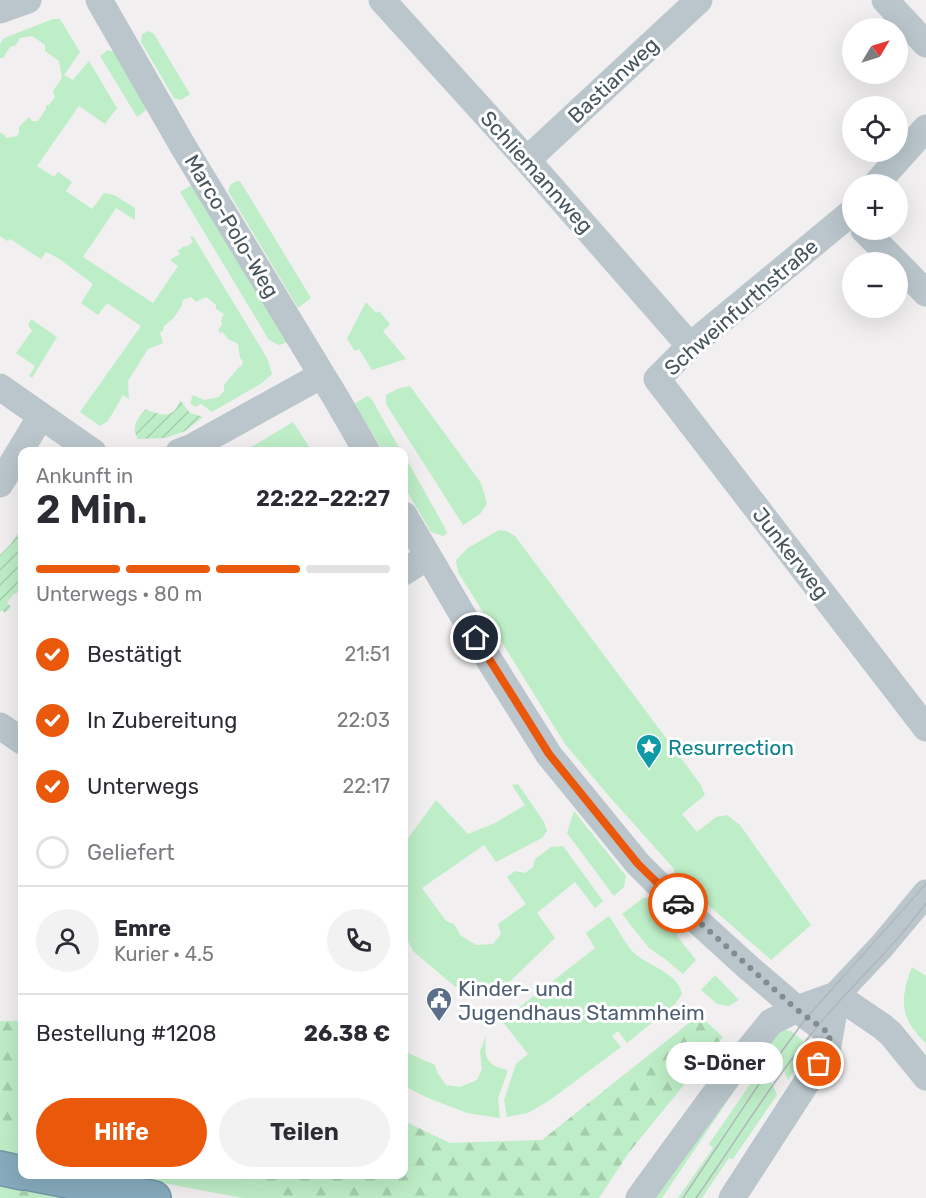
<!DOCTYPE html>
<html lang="de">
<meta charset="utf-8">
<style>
body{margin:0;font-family:Rubik,sans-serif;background:#f2f2f3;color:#2b2b33;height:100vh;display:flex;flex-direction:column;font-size:22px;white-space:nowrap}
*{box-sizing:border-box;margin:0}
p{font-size:20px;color:#7c7c81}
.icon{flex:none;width:33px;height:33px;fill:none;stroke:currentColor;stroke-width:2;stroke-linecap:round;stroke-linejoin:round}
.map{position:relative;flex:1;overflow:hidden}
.drawer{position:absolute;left:18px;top:447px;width:390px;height:732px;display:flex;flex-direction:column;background:#fff;border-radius:12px;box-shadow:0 6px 24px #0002}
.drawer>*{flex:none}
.needle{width:39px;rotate:52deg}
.buttons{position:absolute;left:842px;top:18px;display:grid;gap:12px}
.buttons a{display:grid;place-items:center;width:66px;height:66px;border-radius:50%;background:#fff;box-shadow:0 6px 24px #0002;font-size:30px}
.pin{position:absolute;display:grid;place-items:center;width:51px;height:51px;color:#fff;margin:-26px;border:3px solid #fff;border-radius:50%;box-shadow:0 2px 6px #0007}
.courier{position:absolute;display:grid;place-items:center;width:60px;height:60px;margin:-30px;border:4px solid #ea580c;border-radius:50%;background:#fff;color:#222;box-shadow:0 2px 8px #0007}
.bubble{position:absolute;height:42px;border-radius:21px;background:#fff;box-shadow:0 6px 24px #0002;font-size:20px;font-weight:600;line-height:42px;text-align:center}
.overview em{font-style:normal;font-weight:600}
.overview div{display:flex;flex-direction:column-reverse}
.overview{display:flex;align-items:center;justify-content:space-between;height:102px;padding:0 18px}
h1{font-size:39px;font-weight:600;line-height:45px}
.bar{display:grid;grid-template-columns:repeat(4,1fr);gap:9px 6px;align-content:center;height:72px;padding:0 18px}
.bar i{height:8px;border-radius:4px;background:#e1e1e2}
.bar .selected{background:#ea580c}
.bar p{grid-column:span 4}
.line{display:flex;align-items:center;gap:15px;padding:0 18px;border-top:2px solid #e1e1e2}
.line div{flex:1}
.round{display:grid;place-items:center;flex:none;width:63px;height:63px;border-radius:32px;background:#f2f2f3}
ol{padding:0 18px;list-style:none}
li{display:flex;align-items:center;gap:18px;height:66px}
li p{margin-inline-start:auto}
li .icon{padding:6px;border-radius:50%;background:#ea580c;color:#fff;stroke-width:4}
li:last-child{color:#7c7c81}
li i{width:33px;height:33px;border:3px solid #e1e1e2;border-radius:50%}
.cta{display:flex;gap:12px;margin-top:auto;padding:12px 18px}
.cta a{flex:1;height:69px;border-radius:36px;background:#ea580c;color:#fff;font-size:24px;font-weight:600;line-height:69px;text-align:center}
.cta a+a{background:#f2f2f3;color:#2b2b33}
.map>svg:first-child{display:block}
.grass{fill:#beeec7}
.forest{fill:url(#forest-firs)}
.garden{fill:url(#garden-furrows)}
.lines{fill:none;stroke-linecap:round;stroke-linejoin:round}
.highway-casing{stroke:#7297a9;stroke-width:36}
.minor{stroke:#bac6cc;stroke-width:27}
.highway{stroke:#87acbd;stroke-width:33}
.tram{stroke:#b1b6b9;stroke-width:1.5}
.done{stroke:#828c8f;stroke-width:6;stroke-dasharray:0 10.8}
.route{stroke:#ea580c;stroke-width:8}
.labels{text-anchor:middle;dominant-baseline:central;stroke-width:6;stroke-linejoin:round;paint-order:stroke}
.street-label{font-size:21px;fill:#47565c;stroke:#fff}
.culture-label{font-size:21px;fill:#0d838f;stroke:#fff;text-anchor:start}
.service-label{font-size:21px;fill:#4e5e75;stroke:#fff;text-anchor:start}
</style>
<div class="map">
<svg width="926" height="1198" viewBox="0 0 926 1198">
<defs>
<pattern id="forest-firs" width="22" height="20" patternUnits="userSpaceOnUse" patternTransform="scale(1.5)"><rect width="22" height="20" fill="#beeec7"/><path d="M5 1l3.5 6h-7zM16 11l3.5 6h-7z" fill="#a5cead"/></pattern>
<pattern id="garden-furrows" width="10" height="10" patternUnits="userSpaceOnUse" patternTransform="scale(1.5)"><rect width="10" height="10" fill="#beeec7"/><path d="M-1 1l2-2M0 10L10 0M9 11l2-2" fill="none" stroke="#a5cead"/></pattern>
</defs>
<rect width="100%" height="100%" fill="#f1efef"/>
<path class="grass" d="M53,19H60L80,52L64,75L73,80L89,61L117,108L105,124L79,106L37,166L54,177L58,172L72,182L66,191L92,209L104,193L114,195L135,208V220L116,208L83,257L153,303L178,266L170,260L180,254L178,251L184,246L186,247L193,242L190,237L193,236L267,358L272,374L262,383L212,412L201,404L195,407L190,403L193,395L204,400L219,397L224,391V385L239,367H241L243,361L240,358L238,344L228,339L223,332L220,333L218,330L222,325L221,321L224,314L216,309V305L206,297L196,302L191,297L183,300C182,309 172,321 164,326L163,330L160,333L163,343L148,349L128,381L129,399L123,395L108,421L100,426L80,412L141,326L107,303L98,315L81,303L93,284L58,258L46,252L41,259L10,239L7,241L0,236V133H2L7,138L17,136L19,132V127L29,117L32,121H38L46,109V105H49L55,97L53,91L62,78L59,61L45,51V45L32,36L20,38L16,45L10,47L3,58H0V44L4,38Z
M149,31L154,34L190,94L181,100L174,98L141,42L142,34Z
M108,50L114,52L148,106L144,112L137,117L100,56Z
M237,181H240L311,298L298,308L228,191L231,184Z
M194,184L288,342L279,345L269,340L180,192Z
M366,302L376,313L379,311L390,324L383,331L406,359L372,370L359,349L355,351L347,339Z
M31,319L57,337L32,378L29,376L35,366L16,353L32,331L28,325Z
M410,386L481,483L487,504L480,514L463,525L386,404V395L397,389Z
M367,396L371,398L401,451H383L354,404Z
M293,422L312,451H245Z
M404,455L444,526L447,533L443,536L431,532L404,486Z
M499,530L507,531L515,536L701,785L705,795L682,814L697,832L716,817L727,815L740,825L811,925L771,960L698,896L691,897L674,883V869L608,795L565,744L458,572L456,560L468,548Z
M518,784L544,822L547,831L542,838L496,862L484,845L422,888L446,921L454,924L460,935L476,945L493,944L501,934L498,924L526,904L507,877L515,871L525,873L533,867L535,859L551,847L563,846L603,901L595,908L575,882L537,913L555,938L502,989L466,996L413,951L404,933V844L436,800L468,834L495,823L525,805L512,785Z
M574,811L626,876L624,887L614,896L567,833Z
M643,898H653L661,903L673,918L677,936L696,960L683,974L665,959L649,948L622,914Z
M609,916C617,927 624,942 633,952C646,965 679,973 682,994L675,1004L627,1043L618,1031L612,1036L621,1047L550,1100L528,1113L507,1117L504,1100L516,1064L528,1054L502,1021L595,948L586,933Z
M912,967L926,976V1044C921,1038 914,1031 910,1024C899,1005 905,986 912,967Z
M715,975L739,1000L729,1006L717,1004L701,990Z
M780,1029L791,1031L811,1048L812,1057L808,1066L801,1060L788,1080L774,1048L765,1042Z
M486,1036C484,1058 486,1065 508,1070L498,1099L500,1118L467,1113L428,1098L404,1086V1054L408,1053L435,1065L437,1072L446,1085L460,1087L477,1080L482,1069L480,1051Z
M764,1064L777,1095L733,1159L729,1158L702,1198H678L713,1148L709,1144Z
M743,1078L662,1198H648Z
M0,1130L22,1135V1155L0,1151Z
M122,1175H223L236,1177L289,1198H242Z"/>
<path class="forest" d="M699,1015L723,1037L630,1151L599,1198H289L236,1177L223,1175L404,1174V1121L450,1143L542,1140Z
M0,1021H22V1135L0,1130Z
M0,1185L65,1198H0Z"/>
<path class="garden" d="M180,400L190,413L203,417L185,431L166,438L138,439C130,427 138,418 146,409C160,416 175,419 180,400Z
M22,527V584L16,594L14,593L7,603L11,607L5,613L2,610L0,612V555L10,545Z"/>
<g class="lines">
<defs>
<path id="highway" d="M0,1168L22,1173
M32,1174L154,1198"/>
</defs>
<use href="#highway" class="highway-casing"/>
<path class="minor" d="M99,0L184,148L336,398L367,452
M382,0L527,160L690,346
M885,0L926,44
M0,10L28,0
M527,160L699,0
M876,184L926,128
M852,212L690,346L657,379L926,728
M864,230L896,262
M897,263L926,293
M0,387L93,452
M179,452L192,447L322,375
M0,484L41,416
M404,515L488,658L549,755L638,864L672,898L749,968L797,1009L830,1034
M404,572L427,557
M0,726L22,741
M836,995L883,1027L891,1034L926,1077
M639,1198L737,1064L771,1022L797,1009L836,995L882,946L926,893
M732,1198L827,1051L833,1017"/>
<use href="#highway" class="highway"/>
<path class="tram" d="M683,1198L771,1066L807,1017L926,884
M696,1198C736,1141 773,1080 817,1027C852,984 894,948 926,903"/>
</g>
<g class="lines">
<path class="done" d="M678,903L796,1009L830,1034L828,1051L819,1064"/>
<path class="route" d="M476,638L549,754L638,864L678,903"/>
</g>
<defs>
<symbol id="sight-pin" viewBox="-11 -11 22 30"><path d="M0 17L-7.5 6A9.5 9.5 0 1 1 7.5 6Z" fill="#0f9aa8" stroke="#fff"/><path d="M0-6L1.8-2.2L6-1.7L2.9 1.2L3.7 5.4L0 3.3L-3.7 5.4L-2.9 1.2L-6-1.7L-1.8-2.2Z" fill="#fff"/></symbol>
<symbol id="civic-pin" viewBox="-11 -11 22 30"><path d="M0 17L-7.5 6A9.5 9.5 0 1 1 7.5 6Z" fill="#5c6f8a" stroke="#fff"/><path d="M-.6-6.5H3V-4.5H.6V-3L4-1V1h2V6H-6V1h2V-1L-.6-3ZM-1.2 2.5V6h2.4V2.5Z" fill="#fff"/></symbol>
</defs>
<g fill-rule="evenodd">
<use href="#sight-pin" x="634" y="732" width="30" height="40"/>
<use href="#civic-pin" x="424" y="985" width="30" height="40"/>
</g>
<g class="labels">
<g class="street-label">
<text transform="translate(613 80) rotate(-43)">Bastianweg</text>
<text transform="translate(537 172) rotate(48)">Schliemannweg</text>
<text transform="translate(232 226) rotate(59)">Marco-Polo-Weg</text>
<text transform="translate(741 307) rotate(-41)">Schweinfurthstraße</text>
<text transform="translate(791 553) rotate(52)">Junkerweg</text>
</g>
<g class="culture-label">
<text x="668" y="747">Resurrection</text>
</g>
<g class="service-label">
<text x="458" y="988">Kinder- und<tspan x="458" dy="24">Jugendhaus Stammheim</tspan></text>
</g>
</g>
</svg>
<div class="buttons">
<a><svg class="needle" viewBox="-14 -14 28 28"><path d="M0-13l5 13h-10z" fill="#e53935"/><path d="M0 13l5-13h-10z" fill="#7c7c81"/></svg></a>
<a><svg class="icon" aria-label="locate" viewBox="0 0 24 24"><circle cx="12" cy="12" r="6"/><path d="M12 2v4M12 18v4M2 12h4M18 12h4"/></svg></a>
<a>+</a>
<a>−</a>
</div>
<div class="pin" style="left:819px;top:1064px;background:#ea580c"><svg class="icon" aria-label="bag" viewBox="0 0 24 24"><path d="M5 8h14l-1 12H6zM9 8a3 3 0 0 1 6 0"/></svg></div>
<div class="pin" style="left:476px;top:638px;background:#1f2937"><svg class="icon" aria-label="home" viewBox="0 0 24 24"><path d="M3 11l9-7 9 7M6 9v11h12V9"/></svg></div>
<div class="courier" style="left:678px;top:903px"><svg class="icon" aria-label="car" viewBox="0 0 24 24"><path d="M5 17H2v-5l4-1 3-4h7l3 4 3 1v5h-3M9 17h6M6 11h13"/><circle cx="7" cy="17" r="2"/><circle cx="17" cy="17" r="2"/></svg></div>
<div class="bubble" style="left:666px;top:1042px;width:117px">S-Döner</div>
<section class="drawer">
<div class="overview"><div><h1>2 Min.</h1><p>Ankunft in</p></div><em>22:22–22:27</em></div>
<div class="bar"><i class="selected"></i><i class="selected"></i><i class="selected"></i><i></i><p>Unterwegs · 80 m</p></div>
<ol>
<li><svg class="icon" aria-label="check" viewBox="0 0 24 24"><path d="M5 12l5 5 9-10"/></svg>Bestätigt<p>21:51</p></li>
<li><svg class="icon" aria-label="check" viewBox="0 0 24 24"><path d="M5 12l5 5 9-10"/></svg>In Zubereitung<p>22:03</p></li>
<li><svg class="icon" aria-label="check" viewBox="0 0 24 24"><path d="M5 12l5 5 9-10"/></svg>Unterwegs<p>22:17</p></li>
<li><i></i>Geliefert</li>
</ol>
<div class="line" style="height:108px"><a class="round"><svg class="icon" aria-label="person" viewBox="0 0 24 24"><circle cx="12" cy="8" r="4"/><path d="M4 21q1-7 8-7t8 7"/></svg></a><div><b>Emre</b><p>Kurier · 4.5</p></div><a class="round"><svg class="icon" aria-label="phone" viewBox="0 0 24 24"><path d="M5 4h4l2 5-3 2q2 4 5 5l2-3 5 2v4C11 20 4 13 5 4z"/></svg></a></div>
<div class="line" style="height:78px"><div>Bestellung #1208</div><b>26.38 €</b></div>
<div class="cta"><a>Hilfe</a><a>Teilen</a></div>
</section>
</div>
